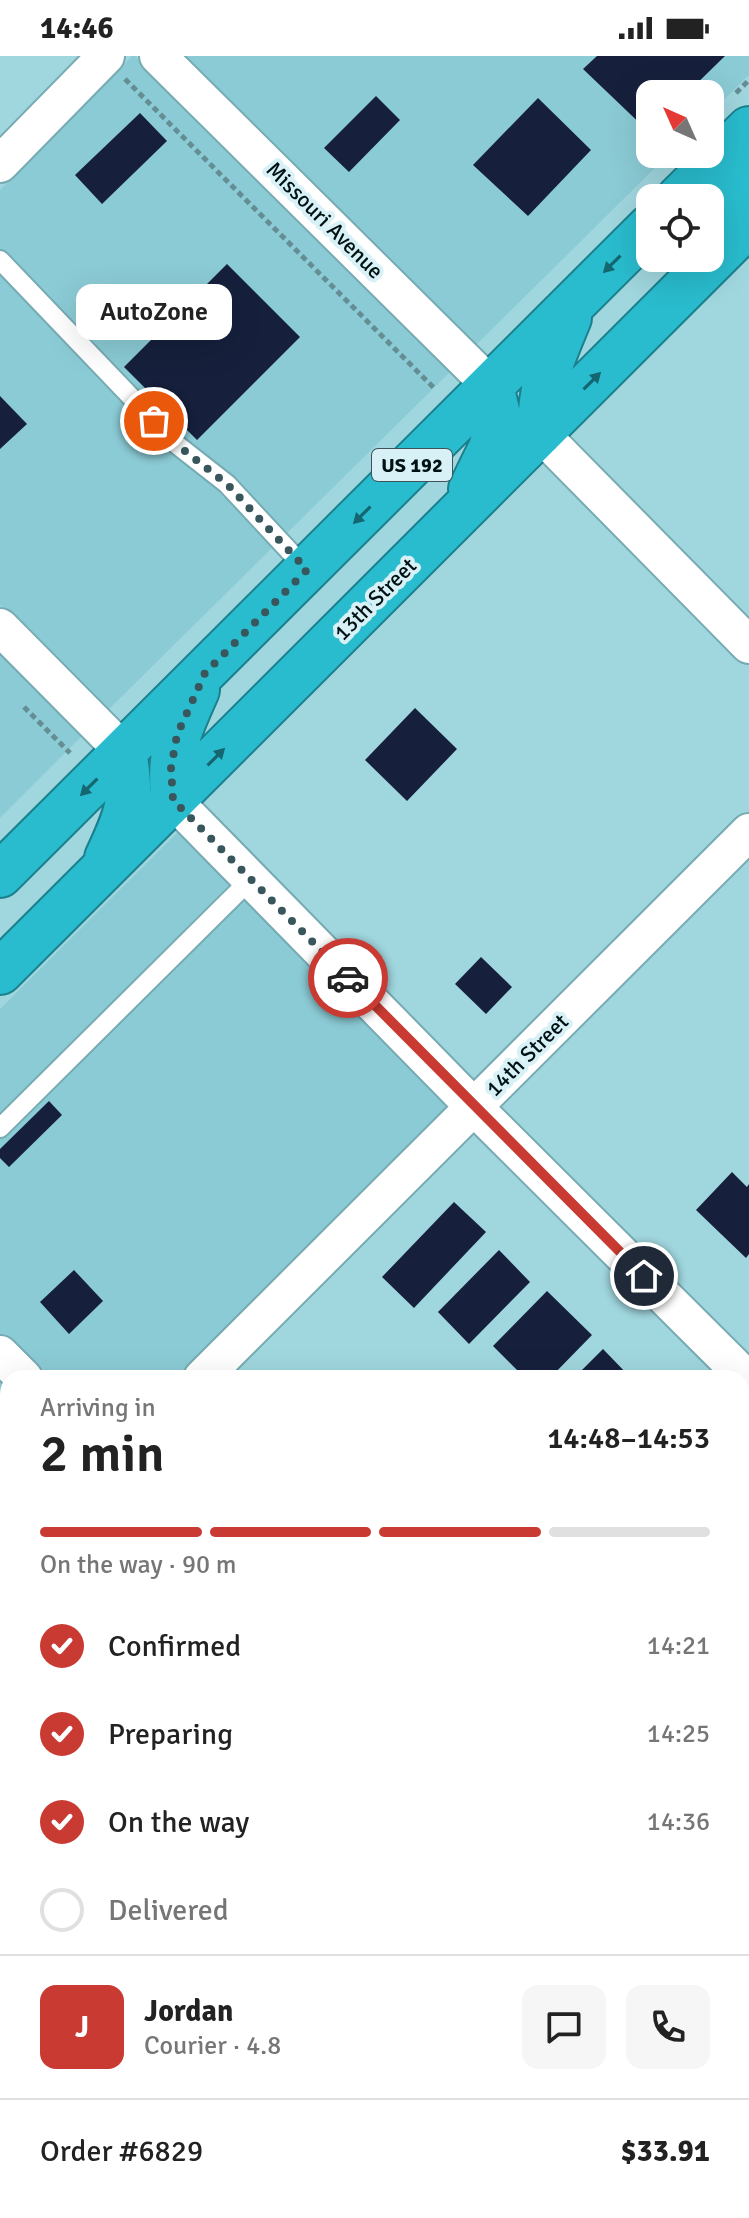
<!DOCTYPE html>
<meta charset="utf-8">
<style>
body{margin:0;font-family:Signika,sans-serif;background:#f6f6f6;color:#222;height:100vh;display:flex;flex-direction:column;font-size:30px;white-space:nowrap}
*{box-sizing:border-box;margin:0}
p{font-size:26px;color:#767676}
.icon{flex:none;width:44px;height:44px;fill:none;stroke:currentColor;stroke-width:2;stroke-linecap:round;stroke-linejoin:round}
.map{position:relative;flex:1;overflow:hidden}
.details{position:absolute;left:0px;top:1314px;width:750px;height:848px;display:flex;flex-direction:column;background:#fff;border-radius:24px 24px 0 0;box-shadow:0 8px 32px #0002}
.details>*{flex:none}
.needle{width:52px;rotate:315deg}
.fabs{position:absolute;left:636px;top:24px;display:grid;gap:16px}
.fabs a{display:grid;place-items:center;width:88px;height:88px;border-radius:16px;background:#fff;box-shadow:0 8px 32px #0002;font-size:40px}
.pin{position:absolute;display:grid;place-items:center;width:68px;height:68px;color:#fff;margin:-34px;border:4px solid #fff;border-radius:50%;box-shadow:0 2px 8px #0007}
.courier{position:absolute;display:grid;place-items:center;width:80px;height:80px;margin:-40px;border:6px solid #c93b32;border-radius:50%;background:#fff;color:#222;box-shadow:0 2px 10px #0007}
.bubble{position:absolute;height:56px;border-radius:16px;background:#fff;box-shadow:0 8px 32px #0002;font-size:26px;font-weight:600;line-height:56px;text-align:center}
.overview em{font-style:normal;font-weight:600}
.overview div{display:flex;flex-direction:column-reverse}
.overview{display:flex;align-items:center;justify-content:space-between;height:136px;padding:0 40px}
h1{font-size:52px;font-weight:600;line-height:60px}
.bar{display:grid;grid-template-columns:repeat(4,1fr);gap:12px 8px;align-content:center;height:96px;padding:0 40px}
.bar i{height:10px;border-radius:6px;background:#e0e0e0}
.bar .on{background:#c93b32}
.bar p{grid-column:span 4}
.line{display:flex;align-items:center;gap:20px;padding:0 40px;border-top:2px solid #e0e0e0}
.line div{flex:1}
.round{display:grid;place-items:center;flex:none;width:84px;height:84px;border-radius:16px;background:#f6f6f6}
ol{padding:0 40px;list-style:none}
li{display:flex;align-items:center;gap:24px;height:88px}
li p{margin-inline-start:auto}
li .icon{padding:8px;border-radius:50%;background:#c93b32;color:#fff;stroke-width:4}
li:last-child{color:#767676}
li i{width:44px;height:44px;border:4px solid #e0e0e0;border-radius:50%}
.status{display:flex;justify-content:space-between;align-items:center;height:56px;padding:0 40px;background:#fff;direction:ltr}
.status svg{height:22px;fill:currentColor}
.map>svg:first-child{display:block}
.built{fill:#8bcbd5}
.building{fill:#16203c}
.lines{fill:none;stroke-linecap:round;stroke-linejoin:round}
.lane-casing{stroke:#77abb3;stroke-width:22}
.street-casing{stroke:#77abb3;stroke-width:40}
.secondary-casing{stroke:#77abb3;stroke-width:48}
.highway-casing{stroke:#1b808d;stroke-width:48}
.path{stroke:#658e94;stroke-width:5;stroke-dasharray:6 4;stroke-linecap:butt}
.lane{stroke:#fff;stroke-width:18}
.street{stroke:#fff;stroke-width:36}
.secondary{stroke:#bfebf0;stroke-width:44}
.highway{stroke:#29bcce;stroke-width:44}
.oneway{fill:#146671}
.done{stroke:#38565b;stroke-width:8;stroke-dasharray:0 14.4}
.route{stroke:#c93b32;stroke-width:10}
.labels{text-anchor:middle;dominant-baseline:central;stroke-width:8;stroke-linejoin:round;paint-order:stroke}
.shield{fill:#d7f1f6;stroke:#405458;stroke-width:2}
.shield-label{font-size:20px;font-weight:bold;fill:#001114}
.street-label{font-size:22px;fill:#001114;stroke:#d7f1f6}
</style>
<div class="status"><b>14:46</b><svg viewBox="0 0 49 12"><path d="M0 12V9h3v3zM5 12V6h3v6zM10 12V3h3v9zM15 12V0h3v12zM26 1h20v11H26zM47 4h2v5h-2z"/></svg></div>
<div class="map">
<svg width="749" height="2162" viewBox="0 0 749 2162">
<rect width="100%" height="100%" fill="#a0d6de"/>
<path class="built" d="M132,0H135L275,137L452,314L107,655L0,549V134Z
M182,0H749V19L710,57V38H650V98H669L474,291Z
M0,594L84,678L0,762Z
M180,774L450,1050L176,1322H8V1487L0,1495V953Z"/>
<path class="building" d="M597,0H725L686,38H650V77L583,13Z
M376,40L400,64L349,116L324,92Z
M538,42L591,94L528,160L473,109Z
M140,57L167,85L102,148L75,119Z
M227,208L300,281L197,384L124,311Z
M0,340L27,368L0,393Z
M415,652L457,693L407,745L365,704Z
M481,901L512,931L486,958L455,928Z
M49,1045L62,1059L9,1111L0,1102V1093Z
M732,1116L747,1131L749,1128V1198L746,1202L696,1154Z
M454,1146L486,1176L414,1252L382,1221Z
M499,1194L530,1226L469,1288L438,1256Z
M74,1214L103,1245L69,1278L40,1246Z
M547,1235L592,1279L550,1322H525L493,1290Z
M603,1293L631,1322H574Z
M0,1407L8,1415V1446L0,1454Z
M749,1579V1673L742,1666V1586Z
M8,1600V1639L0,1630V1607Z
M6,1832L8,1834V1909L0,1917V1837Z
M745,1859L749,1864V1938L742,1931V1862Z
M307,2154H341L344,2157L339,2162H300Z
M565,2154H576L581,2159L585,2154H606L613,2162H557Z"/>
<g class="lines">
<defs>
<path id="lane" d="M0,204L176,388L227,428L307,514
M0,1072L251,823"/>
<path id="street" d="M158,0L491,330
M0,108L106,0
M540,377L749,589
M0,571L124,696
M173,744L475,1052L749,1325
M0,1298L24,1322
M202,1322L749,776
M742,1486L749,1479
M0,1520L8,1513
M742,2053L749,2060
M73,2162L81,2154"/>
<path id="secondary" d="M0,2036L8,2044
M115,2154L123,2162"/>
<path id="highway" d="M679,142L749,73
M711,199L733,140L749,123
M540,377C540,328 551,306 569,262
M471,433L491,392L499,363L491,330
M173,744C169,694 177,679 197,634
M107,802C128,757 133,745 124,696
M0,819L650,171
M0,916L749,168"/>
</defs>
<use href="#lane" class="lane-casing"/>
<use href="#street" class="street-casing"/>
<use href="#secondary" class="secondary-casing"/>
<use href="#highway" class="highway-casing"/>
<path class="path" d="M125,23L435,333
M736,37L749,24
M24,651L70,697
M0,1987L8,1995
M0,2093L8,2101
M35,2158L36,2154"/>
<use href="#lane" class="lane"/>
<use href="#street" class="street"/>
<use href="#secondary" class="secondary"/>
<use href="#highway" class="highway"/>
</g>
<defs><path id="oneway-solid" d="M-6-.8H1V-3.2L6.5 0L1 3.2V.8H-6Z" transform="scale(2)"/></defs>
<g class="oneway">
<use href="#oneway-solid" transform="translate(612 208) rotate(135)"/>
<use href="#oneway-solid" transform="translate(592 325) rotate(-45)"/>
<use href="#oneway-solid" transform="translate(362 459) rotate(135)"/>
<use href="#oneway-solid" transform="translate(216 701) rotate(-45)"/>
<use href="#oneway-solid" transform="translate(89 731) rotate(135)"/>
</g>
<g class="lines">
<path class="done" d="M154,365L176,388L227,428L307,514L205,617L177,679L171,712L173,744L348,922"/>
<path class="route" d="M348,922L644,1220"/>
</g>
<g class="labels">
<rect class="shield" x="372" y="393" width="80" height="32" rx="6"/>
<g class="shield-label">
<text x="412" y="409">US 192</text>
</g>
<g class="street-label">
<text transform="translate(325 164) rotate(45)">Missouri Avenue</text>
<text transform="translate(375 543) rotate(-45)">13th Street</text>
<text transform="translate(527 999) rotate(-45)">14th Street</text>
</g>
</g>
</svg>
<div class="fabs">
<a><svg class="needle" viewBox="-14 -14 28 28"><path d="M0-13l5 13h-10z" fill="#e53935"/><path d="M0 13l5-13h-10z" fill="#767676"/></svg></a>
<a><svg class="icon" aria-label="locate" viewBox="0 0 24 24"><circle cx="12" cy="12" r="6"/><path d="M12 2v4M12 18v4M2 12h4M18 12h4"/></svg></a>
</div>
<div class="pin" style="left:154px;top:365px;background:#ea580c"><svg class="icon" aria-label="bag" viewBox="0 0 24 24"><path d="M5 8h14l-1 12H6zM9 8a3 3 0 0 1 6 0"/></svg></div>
<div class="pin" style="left:644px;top:1220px;background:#1f2937"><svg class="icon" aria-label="home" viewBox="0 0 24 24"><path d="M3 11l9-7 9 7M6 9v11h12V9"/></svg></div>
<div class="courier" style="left:348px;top:922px"><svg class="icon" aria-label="car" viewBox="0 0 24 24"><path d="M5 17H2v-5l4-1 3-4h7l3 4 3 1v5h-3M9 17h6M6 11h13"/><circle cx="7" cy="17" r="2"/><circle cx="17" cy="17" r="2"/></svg></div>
<div class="bubble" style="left:76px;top:228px;width:156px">AutoZone</div>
<section class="details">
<div class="overview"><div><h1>2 min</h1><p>Arriving in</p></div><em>14:48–14:53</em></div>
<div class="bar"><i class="on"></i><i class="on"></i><i class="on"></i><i></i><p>On the way · 90 m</p></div>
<ol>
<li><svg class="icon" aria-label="check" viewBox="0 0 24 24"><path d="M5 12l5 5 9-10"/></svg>Confirmed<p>14:21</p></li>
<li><svg class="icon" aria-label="check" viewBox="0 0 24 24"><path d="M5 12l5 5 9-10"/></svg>Preparing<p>14:25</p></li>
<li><svg class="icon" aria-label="check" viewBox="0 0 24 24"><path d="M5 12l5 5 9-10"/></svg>On the way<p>14:36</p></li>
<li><i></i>Delivered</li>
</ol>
<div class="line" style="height:144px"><b class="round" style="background:#c93b32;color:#fff">J</b><div><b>Jordan</b><p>Courier · 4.8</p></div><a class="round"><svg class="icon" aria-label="chat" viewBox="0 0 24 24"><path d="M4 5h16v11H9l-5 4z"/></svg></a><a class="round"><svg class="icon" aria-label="phone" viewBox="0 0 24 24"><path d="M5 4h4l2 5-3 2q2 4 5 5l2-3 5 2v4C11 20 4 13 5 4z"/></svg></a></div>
<div class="line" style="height:104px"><div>Order #6829</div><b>$33.91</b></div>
</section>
</div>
